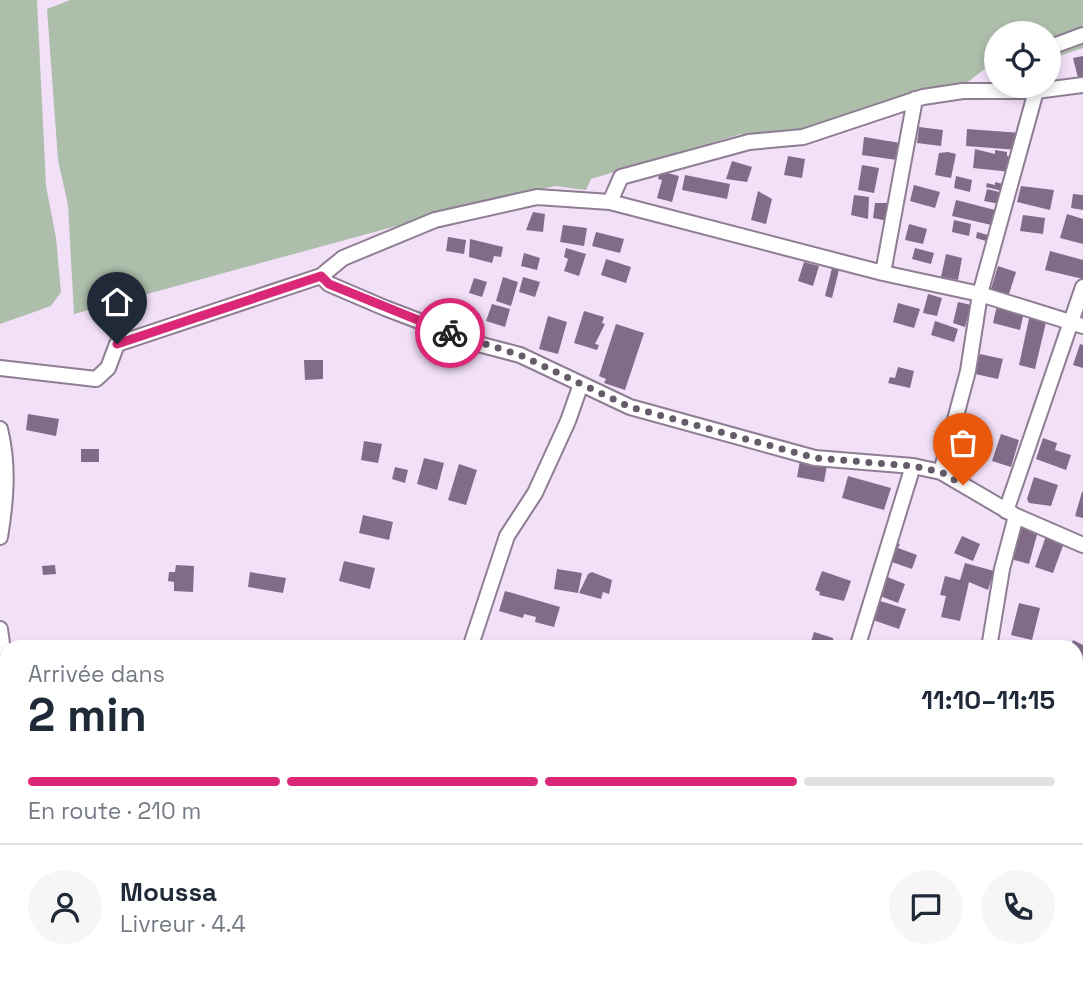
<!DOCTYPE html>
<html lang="fr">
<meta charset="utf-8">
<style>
body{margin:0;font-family:"Space Grotesk",sans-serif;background:#f6f6f7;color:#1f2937;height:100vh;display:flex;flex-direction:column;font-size:26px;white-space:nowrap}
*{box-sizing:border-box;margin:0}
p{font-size:23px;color:#747a83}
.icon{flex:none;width:38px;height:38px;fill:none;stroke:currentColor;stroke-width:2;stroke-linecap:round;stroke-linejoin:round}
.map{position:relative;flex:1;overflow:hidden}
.sheet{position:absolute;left:0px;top:640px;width:1083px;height:345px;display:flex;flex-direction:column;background:#fff;border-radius:21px 21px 0 0;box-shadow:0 4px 10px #0003}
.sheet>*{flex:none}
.fabs{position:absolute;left:984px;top:21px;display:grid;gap:14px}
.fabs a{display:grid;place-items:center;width:77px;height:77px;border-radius:50%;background:#fff;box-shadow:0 4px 10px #0003;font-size:35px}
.pin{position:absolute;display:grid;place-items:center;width:60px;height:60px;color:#fff;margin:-72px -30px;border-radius:50% 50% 50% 0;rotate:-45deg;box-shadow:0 0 7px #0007}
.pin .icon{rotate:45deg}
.courier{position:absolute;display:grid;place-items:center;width:70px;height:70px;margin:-35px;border:5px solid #db2777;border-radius:50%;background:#fff;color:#222;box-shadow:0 2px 9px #0007}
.headline em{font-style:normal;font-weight:800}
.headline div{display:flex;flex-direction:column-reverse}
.headline{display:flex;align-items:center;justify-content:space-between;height:119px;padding:0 28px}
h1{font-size:46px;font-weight:800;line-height:52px}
.bar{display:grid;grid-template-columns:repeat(4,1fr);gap:10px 7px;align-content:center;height:84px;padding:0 28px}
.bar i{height:9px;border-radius:5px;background:#e0e1e3}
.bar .on{background:#db2777}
.bar p{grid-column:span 4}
.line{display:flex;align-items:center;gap:18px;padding:0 28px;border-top:2px solid #e0e1e3}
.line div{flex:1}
.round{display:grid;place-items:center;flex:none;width:74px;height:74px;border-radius:37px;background:#f6f6f7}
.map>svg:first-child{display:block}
.green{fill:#adbeab}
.building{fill:#816b88}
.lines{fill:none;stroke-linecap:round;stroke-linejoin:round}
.street-casing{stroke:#8e7d93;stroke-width:18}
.street{stroke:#fff;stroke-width:14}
.done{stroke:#665b69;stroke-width:7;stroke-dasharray:0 12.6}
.route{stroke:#db2777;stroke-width:9}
</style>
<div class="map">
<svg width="1083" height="985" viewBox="0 0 1083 985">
<rect width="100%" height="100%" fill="#f2e0f8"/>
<path class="green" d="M0,0H37L46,186L56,238L61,292L51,306L0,324Z
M70,0H1083V48L1048,60V33H996V64H991L959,89L850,120L758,139L741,134L591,179L586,190L555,186L466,207L74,314L68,205L58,160L47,9Z"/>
<path class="building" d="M1083,56V77L1078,78L1073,58Z
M919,127L943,130L941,146L917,143Z
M967,129L1021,133L1018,150L966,146Z
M864,137L900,143L897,160L862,155Z
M975,149L995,154V150L1007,152V156L1013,157L1011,172L973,168Z
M948,152L956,154L951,178L935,175L939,153Z
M788,156L805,159L802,178L784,175Z
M732,161L752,167L747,182L726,179Z
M862,165L879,168L874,193L858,190Z
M660,171L679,176L672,202L657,198L662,180L658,179Z
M685,175L730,184L727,199L682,190Z
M956,176L972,180L970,192L954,188Z
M995,182L1007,185L1006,192L986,187L987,183L995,185Z
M914,185L940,192L935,208L910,201Z
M1021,186L1054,190L1050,210L1017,202Z
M987,189L1003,193L1000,204L984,201Z
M758,191L772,199L766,224L751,220Z
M1073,194L1083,195V210L1071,208Z
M854,195L869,197L868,219L851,215Z
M956,200L999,211L996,226L952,216Z
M875,203H891L888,221L873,218Z
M533,212L545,214L543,232L526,230Z
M1067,214L1083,219V244L1060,238Z
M1023,215L1045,218L1043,234L1020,231Z
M954,220L971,224L969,236L952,232Z
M909,224L927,229L923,244L905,240Z
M563,225L587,228L584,246L560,242Z
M596,232L624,239L620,253L592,246Z
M977,232L988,235L986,241L976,238Z
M448,237L466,240L464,254L446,251Z
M470,239L503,247L501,257L494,256L492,263L469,257Z
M566,248L586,254L579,276L564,271L568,259L564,257Z
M915,248L934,253L931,264L912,259Z
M1050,251L1083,260V279L1045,270Z
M524,253L540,258L537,270L521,266Z
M946,254L962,258L958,280L941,277Z
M606,259L631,267L626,283L601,275Z
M804,262L819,266L813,286L798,281Z
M998,266L1016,272L1009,294L991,289Z
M832,268L839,270L832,298L825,296Z
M503,277L518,282L511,306L496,301Z
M523,277L540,282L535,297L519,292Z
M474,278L487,282L482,297L469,293Z
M928,294L942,298L937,316L923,313Z
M958,302L971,305L965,327L953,323Z
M898,303L920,309L914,328L893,322Z
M492,304L510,309L505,327L486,321Z
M997,305L1024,312L1020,330L993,323Z
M584,311L604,317L602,323L605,324L595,344L599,345L597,350L574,343Z
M1030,314L1047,318L1035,369L1019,365Z
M548,316L567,322L558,354L539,349Z
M935,321L958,329L954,342L931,335Z
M616,324L644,333L625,390L604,383L606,379L599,376Z
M1080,344L1083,345V368L1073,365Z
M980,354L1003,359L998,379L975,374Z
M304,360H323V379L305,380Z
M898,367L914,371L910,388L888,383L890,377L895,378Z
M28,414L59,419L56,436L26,430Z
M968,425L987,431L977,460L959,454Z
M1001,434L1019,440L1011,467L992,461Z
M1043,438L1057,443L1055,450L1071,455L1066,470L1036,459Z
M364,441L382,444L378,463L361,460Z
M81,449H99V462H81Z
M801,455L828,460L824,482L797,477Z
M424,458L444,463L437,490L417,484Z
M459,464L477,470L466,505L448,500Z
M395,467L408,470L405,483L392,479Z
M848,476L891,488L884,510L842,498Z
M1034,477L1058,485L1051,506L1029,503L1027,499Z
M1082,492H1083V518L1075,516Z
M363,515L393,522L389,540L359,533Z
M1022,527L1038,531L1029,564L1010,559Z
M962,536L980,544L973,561L954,553Z
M1046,536L1064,543L1053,573L1035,567Z
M892,541L900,544L898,548L917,555L912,569L886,560Z
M344,561L375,568L370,589L339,581Z
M965,563L994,571L988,590L969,582L960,621L941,617L946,596L940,595L945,576L960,580Z
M55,565L56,574L43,575L42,566Z
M176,565L194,566L193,592L174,591V582L168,581L169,572H175Z
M557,569L582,573L578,593L554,589Z
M822,571L851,581L844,601L819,595L820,592L815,590Z
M250,572L286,578L283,593L248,587Z
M592,572L612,580L609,594L603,592L601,599L579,593L588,574Z
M882,575L905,584L898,603L875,594Z
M505,591L560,607L554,627L535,622L536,617L524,614L523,618L499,611Z
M877,600L906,609L899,629L870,619Z
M1019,603L1040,608L1032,640L1011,635Z
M814,632L833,638L834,648H809Z
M1073,640L1083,645V664L1076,661V648H1070Z
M11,978H50L51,985H12Z
M68,978H90V985H68Z
M118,978H139L138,985H118Z
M994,978H1011L1008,985H990Z"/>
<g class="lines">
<defs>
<path id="street" d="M1048,48L1083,35
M610,202L621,177L749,142L803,137L923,97L963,91H1036L1083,85
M883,273L915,99
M321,276L329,284L385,308L482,345L520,355L630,407L815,458L913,466L941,472L1016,516L1083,545
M0,368L96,379L108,368L117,344L321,276L343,258L435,220L537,197L610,202L883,273L980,294L1083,326
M0,429C9,465 6,501 0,537
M941,472L968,371L980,294L1036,91
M1006,511L1083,287
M0,629L7,680
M470,648L507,536L535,493L568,421L581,384
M857,648L913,466
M989,648L1002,569L1016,516
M1076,723L1083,703
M1076,818H1083
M1076,954L1083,957
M0,956L7,957
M195,978V985
M432,978L433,985
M676,985L678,978
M889,985L892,978"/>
</defs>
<use href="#street" class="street-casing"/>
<use href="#street" class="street"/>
</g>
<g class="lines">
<path class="done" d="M450,333L520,355L630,407L815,458L913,466L941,472L963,485"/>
<path class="route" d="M117,344L321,276L329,284L450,333"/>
</g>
</svg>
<div class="fabs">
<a><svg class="icon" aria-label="locate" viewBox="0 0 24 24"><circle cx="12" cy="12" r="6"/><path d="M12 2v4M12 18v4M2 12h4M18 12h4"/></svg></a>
</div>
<div class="pin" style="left:963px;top:485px;background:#ea580c"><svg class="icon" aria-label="bag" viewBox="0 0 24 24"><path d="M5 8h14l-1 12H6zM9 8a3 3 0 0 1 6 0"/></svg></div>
<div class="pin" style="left:117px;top:344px;background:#1f2937"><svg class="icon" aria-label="home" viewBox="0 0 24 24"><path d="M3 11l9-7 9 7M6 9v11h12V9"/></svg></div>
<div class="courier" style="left:450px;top:333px"><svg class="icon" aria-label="bike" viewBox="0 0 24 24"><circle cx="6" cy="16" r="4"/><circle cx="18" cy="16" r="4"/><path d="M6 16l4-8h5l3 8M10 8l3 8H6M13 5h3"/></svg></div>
<section class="sheet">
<div class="headline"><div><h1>2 min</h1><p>Arrivée dans</p></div><em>11:10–11:15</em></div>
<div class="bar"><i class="on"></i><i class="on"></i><i class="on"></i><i></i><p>En route · 210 m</p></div>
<div class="line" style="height:126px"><a class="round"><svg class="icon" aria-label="person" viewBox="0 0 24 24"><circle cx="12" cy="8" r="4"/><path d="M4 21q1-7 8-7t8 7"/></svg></a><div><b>Moussa</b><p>Livreur · 4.4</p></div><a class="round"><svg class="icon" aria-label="chat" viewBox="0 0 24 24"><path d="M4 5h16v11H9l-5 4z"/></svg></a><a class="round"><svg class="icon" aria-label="phone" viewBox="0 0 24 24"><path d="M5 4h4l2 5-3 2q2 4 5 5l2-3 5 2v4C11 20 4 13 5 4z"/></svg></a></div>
</section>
</div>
